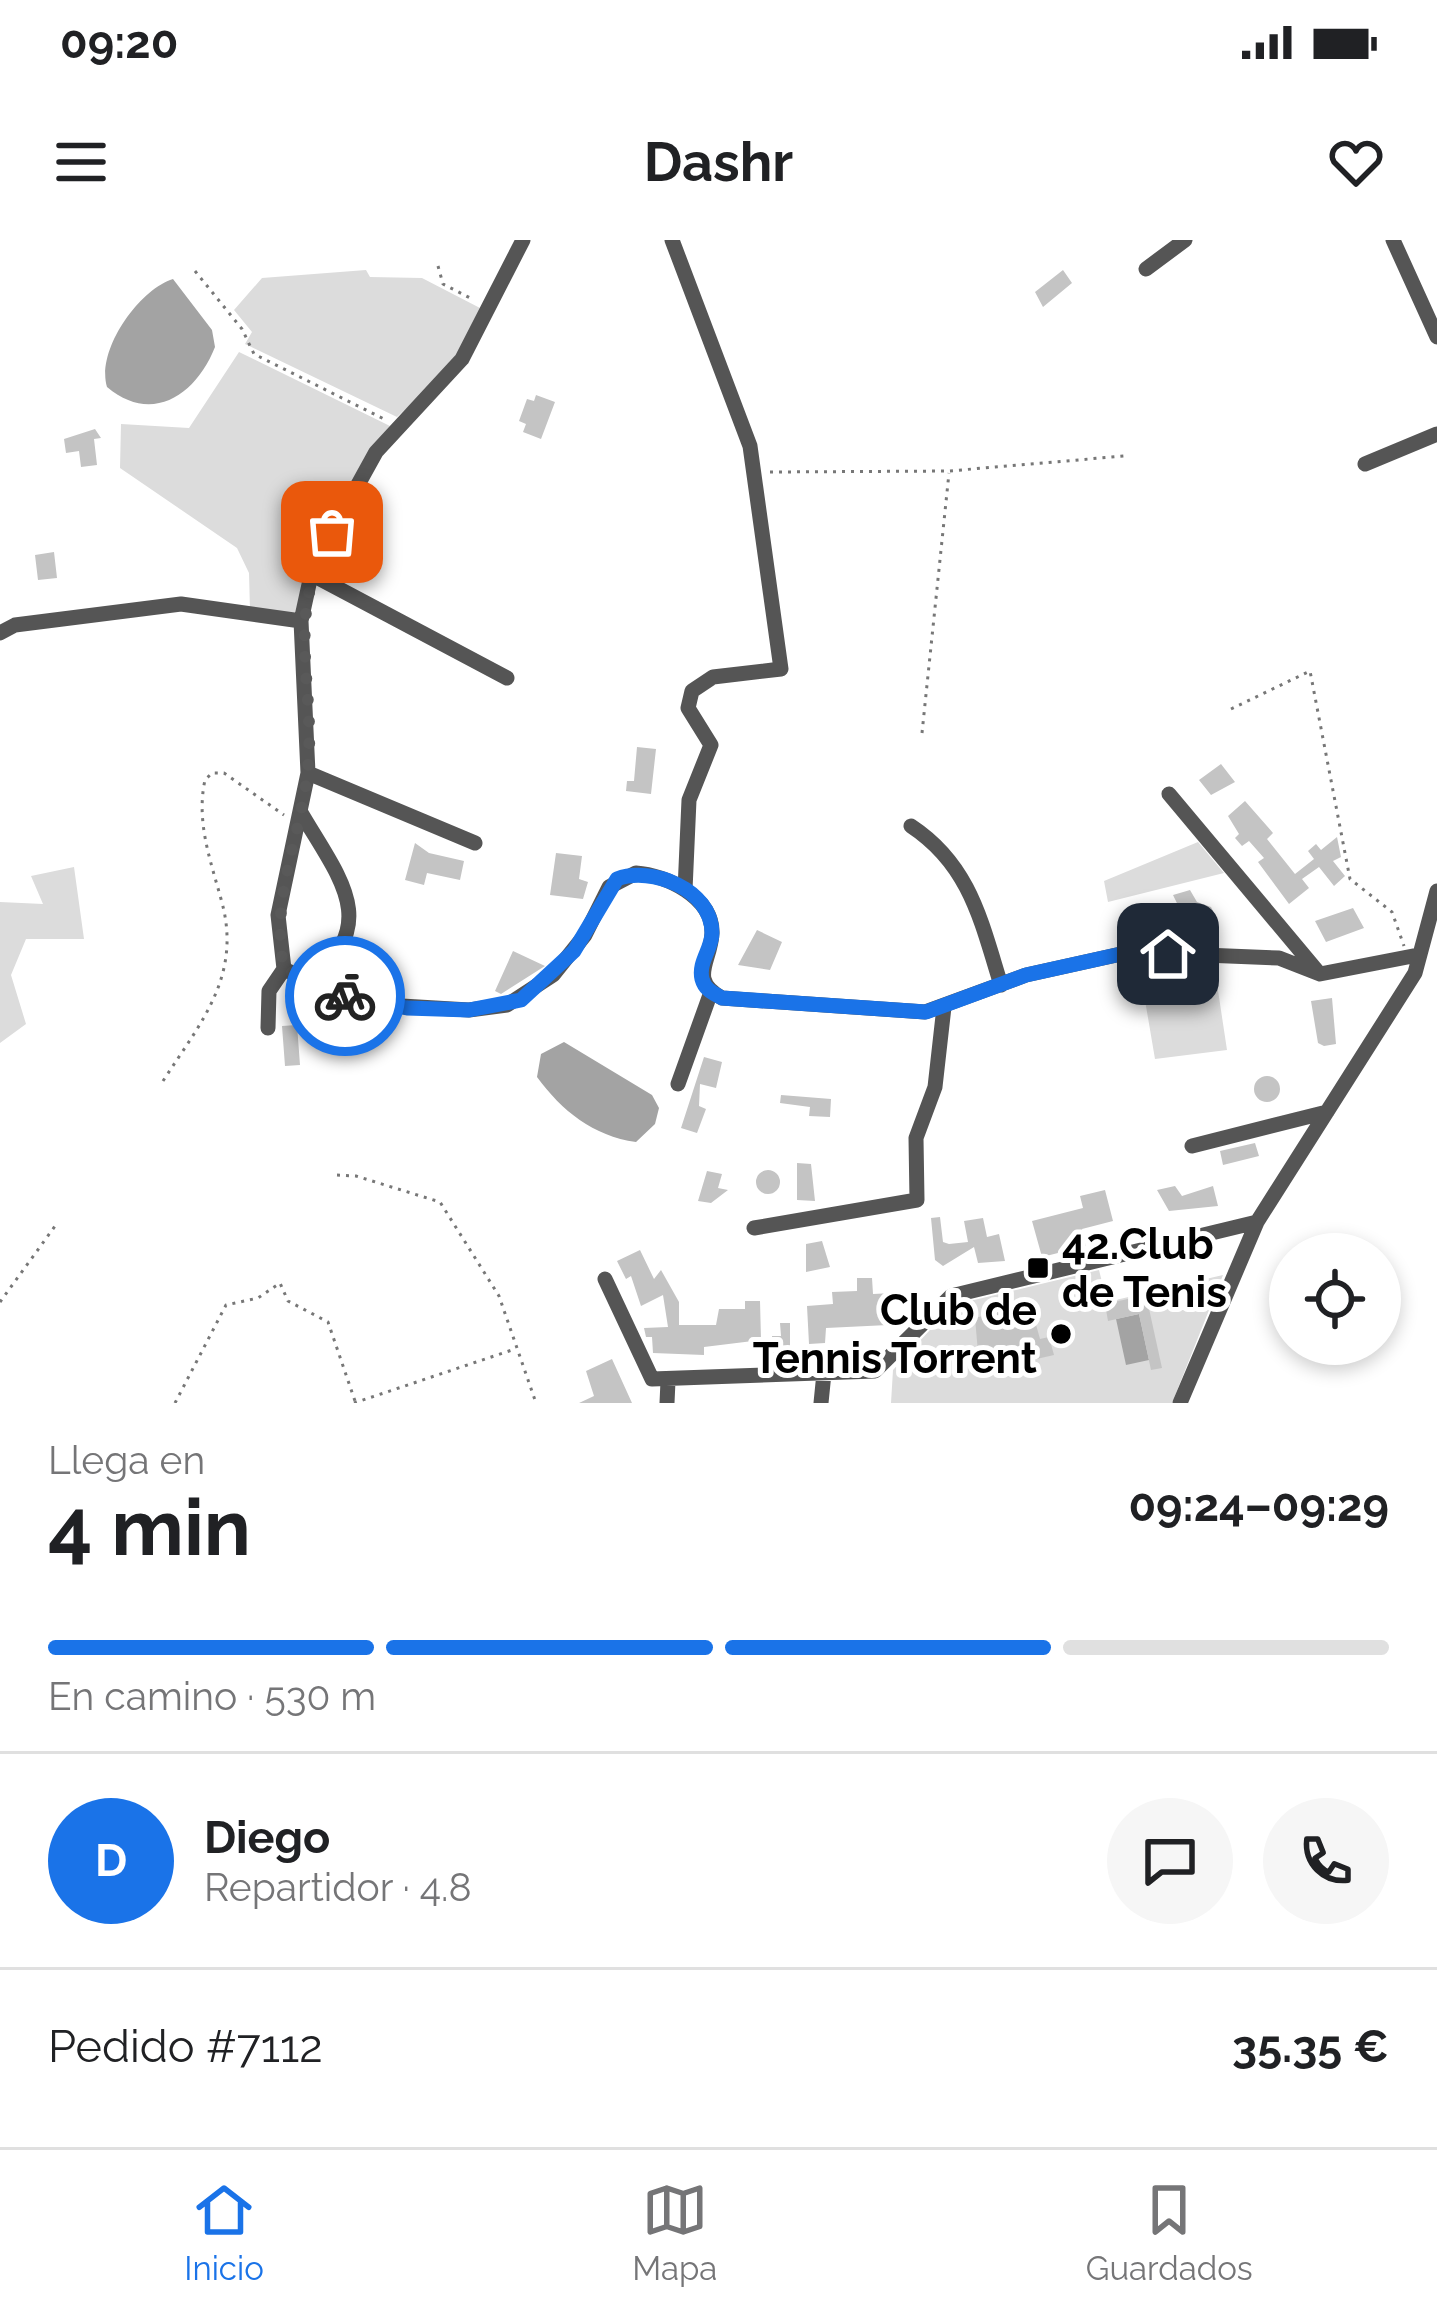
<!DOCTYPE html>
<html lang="es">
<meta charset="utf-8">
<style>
body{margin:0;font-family:Raleway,sans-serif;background:#f6f6f6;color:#202124;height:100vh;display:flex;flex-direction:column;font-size:45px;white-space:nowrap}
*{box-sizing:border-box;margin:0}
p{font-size:39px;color:#757577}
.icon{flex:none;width:66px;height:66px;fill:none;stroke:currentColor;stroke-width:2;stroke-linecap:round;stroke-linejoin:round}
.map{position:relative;height:1163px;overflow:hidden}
.panel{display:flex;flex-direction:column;background:#fff;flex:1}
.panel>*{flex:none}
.tools{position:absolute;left:1269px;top:993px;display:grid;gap:24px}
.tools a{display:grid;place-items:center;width:132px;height:132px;border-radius:50%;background:#fff;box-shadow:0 6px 18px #0003;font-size:60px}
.pin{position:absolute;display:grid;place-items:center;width:102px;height:102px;color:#fff;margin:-51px;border-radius:24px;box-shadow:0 6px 18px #0006}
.courier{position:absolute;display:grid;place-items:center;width:120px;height:120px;margin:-60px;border:9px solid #1a73e8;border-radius:50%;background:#fff;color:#222;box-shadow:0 3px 15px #0007}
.head em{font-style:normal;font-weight:700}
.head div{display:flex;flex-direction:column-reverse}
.head{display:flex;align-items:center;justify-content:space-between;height:204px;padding:0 48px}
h1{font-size:78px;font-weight:700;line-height:90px}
.bar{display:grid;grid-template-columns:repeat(4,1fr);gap:18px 12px;align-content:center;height:144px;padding:0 48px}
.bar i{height:15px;border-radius:9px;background:#e0e0e0}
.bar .active{background:#1a73e8}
.bar p{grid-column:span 4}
.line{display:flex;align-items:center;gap:30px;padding:0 48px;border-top:3px solid #e0e0e0}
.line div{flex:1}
.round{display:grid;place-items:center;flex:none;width:126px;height:126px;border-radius:63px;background:#f6f6f6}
.status{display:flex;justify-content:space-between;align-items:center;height:84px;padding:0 60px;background:#fff;direction:ltr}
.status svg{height:33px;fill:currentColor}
header{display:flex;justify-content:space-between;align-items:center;height:156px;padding:0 48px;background:#fff;font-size:54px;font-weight:700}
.tab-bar{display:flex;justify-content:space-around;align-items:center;height:168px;border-top:3px solid #e0e0e0;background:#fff;font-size:33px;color:#757577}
.tab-bar a{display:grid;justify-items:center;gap:6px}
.tab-bar .active{color:#1a73e8}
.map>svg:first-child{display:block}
.green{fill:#dcdcdc}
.water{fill:#a3a3a3}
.building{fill:#c4c4c4}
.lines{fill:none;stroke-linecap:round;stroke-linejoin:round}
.path{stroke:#777;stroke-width:3;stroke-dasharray:3 6;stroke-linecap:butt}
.minor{stroke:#555;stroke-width:15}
.done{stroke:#595959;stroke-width:12;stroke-dasharray:0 21.6}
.route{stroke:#1a73e8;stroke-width:15}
.poi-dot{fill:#000;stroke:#fff;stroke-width:4.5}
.labels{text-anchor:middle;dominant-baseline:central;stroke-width:10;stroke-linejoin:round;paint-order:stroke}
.poi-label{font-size:42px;font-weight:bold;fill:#000;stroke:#fff;text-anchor:start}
</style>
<div class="status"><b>09:20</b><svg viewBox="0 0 49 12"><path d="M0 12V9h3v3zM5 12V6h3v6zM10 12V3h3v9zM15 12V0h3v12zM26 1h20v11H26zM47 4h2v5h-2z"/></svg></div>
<header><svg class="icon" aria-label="menu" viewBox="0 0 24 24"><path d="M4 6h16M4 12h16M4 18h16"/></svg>Dashr<svg class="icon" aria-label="heart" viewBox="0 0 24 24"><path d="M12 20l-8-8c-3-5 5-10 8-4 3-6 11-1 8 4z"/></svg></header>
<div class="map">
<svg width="1437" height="1163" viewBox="0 0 1437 1163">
<rect width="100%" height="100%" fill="#fff"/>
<path class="green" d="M366,30L370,37L422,38L480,68C465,114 432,145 397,177L245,104L252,92L234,70L262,38Z
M239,112L390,186L364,225L295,374L250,370L249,333L237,308L120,228L121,184L189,188Z
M1198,602L1224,633L1108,662L1104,641Z
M74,627L84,699H26L11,735L26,784L0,803V662L43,664L31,636Z
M1138,719L1214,724L1227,810L1155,819Z
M1099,1030L1107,1062L1223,1035L1172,1163H891L893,1130L953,1065Z"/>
<path class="water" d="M173,39L212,90L215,107C196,155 152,185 107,147C96,111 138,50 173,39Z
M564,802L652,855L659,868L655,884L636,902C593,896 562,871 537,837L541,814Z
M1139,1074L1149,1120L1126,1125L1116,1079Z"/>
<path class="building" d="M1063,30L1072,43L1043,67L1035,52Z
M536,155L555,162L541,199L523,192L526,184L519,181L527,159L534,161Z
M95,189L101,198L94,199L97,225L81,227L79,211L66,213L64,199Z
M54,312L57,338L38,340L35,315Z
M637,507L656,509L651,554L626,551L627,541H634Z
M1221,524L1235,542L1211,555L1199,540Z
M1245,561L1273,593L1267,599L1295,634L1314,619L1308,611L1316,604L1321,610L1337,597L1341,617L1333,621L1345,636L1334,646L1319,627L1302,639L1309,648L1289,664L1258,622L1264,618L1249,601L1242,606L1235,598L1239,594L1228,576Z
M415,603L429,613L464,621L460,640L427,633L424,645L405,640Z
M556,613L582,616L579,639L588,642L583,659L550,655Z
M1190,650L1197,662L1211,667L1218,681L1214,690L1194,698L1173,655Z
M1353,668L1364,688L1326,702L1315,681Z
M757,690L782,702L770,730L738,725Z
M513,711L545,726L501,754L495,751Z
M1332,758L1336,804L1324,806L1318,803L1311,761Z
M297,785L300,825L285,826L282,786Z
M704,817L722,822L716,848L700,844L699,866L706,869L697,893L681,888Z
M1254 849a13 13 0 1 1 26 0a13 13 0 1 1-26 0Z
M781,855L831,859L830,877L809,876L810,867L780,863Z
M1255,903L1259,916L1223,925L1220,911Z
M797,923L811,924L815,961L797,960Z
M756 942a12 12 0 1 1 24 0a12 12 0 1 1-24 0Z
M707,931L722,934L718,948L728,950L711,963L698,961Z
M1175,946L1182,956L1213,946L1218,966L1169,971L1157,950Z
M1105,950L1113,981L1082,989L1086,1006L1042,1017L1032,981L1083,968L1080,956Z
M940,977L943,1002L949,1004L968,1002L964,981L983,978L987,997L999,994L1005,1021L978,1023L974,1007L943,1026L935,1020L931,978Z
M822,1001L830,1027L806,1032V1004Z
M640,1010L654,1039L661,1030L679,1062V1085H716L719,1069H745V1061H760L761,1100L704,1107V1115L653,1113L652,1097H646L644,1088L668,1087L663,1055L641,1066L631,1036L626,1039L617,1021Z
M857,1038H872L873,1054L893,1053L888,1085L826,1088L825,1103L809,1104L807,1066L833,1064L832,1052L857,1051Z
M1146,1055L1162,1128L1151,1130L1139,1074L1108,1081L1105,1064Z
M1030,1063L1040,1099L1049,1097L1054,1115L988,1130L987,1122L979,1124L975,1078Z
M780,1083H790V1115H772V1096H781Z
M612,1119L632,1163H579L594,1156L586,1131Z"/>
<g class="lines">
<path class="path" d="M438,26L443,44L474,60
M195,31L242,89L254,114L384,179
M770,232L949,231L1124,216
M1231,469L1310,431L1350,639L1392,672L1404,706
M922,493L949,233
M163,841C201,782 243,735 221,659C210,619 196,581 205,540L212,533H224L284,575
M337,935L356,936L440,962L499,1056L536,1163
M0,1062L58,982
M175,1163L226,1065L258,1058L280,1043L288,1061L328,1082L355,1161
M354,1163L515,1109"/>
<path class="minor" d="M672,0L750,206L781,429L713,437L692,451L688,468L711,505L689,560L685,650
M1393,0L1437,97
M1146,29L1185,0
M1365,224L1437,194
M311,334L507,438
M301,381L308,533L475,603
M0,393L15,385L181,364L301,381L313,326L376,212L462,119L523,0
M308,533L300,571C337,635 384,684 309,740
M1169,554L1318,732
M911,586C970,625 981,681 1001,745
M284,729L278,675L300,571
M268,788L269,751L284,729L334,753L385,765L469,770L507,765L553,735L585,695L609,647L636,633C666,635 713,657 712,693C711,722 688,739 722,758L925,772L1026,735L1130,712L1279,718L1320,734L1418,715
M678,844L711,752
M1192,906L1327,872
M754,988L917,960L916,898L935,847L944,767
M605,1039L652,1139L875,1131L951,1056L1257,982
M667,1163L668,1141
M821,1163L824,1133
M1180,1163L1257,982L1415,733L1437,651"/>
</g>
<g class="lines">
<path class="done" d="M332,292C282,381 318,445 307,537C298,604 270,662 284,729L345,756"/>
<path class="route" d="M345,756L407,768L469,770L521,760L574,711L617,639C651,626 712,649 712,693C712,709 698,722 702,739C705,750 713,753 722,758L926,772L1026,735L1130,712L1168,714"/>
</g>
<g class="poi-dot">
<rect x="1026" y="1016" width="24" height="24" rx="6"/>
<circle cx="1061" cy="1094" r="12"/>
</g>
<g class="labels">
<g class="poi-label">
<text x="1062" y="1004">42.Club<tspan x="1062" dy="48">de Tenis</tspan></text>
<text x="1037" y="1070" text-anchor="end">Club de<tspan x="1037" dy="48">Tennis Torrent</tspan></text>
</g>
</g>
</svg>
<div class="tools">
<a><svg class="icon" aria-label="locate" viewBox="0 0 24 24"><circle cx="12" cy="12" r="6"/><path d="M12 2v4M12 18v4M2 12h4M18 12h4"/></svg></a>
</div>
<div class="pin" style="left:332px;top:292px;background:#ea580c"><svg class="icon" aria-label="bag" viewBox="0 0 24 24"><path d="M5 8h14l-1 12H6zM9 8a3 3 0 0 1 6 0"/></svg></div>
<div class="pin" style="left:1168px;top:714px;background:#1f2937"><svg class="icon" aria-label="home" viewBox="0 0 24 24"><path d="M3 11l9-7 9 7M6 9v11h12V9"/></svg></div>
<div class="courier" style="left:345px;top:756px"><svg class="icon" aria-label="bike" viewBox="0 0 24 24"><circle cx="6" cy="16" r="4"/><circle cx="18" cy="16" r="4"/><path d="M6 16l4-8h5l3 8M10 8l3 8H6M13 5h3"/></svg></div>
</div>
<section class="panel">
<div class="head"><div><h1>4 min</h1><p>Llega en</p></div><em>09:24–09:29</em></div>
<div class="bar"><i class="active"></i><i class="active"></i><i class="active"></i><i></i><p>En camino · 530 m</p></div>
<div class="line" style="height:216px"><b class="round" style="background:#1a73e8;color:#fff">D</b><div><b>Diego</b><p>Repartidor · 4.8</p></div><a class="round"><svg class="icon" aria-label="chat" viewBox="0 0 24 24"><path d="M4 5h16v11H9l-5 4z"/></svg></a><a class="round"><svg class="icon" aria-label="phone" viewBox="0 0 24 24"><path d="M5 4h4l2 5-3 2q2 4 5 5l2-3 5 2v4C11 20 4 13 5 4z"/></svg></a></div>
<div class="line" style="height:156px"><div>Pedido #7112</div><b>35.35 €</b></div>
</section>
<nav class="tab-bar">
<a class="active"><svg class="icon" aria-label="home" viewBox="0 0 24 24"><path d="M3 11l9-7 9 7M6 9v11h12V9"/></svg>Inicio</a>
<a><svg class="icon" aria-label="map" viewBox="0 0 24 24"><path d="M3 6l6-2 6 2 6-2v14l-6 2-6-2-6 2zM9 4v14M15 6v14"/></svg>Mapa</a>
<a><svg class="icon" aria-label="saved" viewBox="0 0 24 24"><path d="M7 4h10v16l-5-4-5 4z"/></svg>Guardados</a>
</nav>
